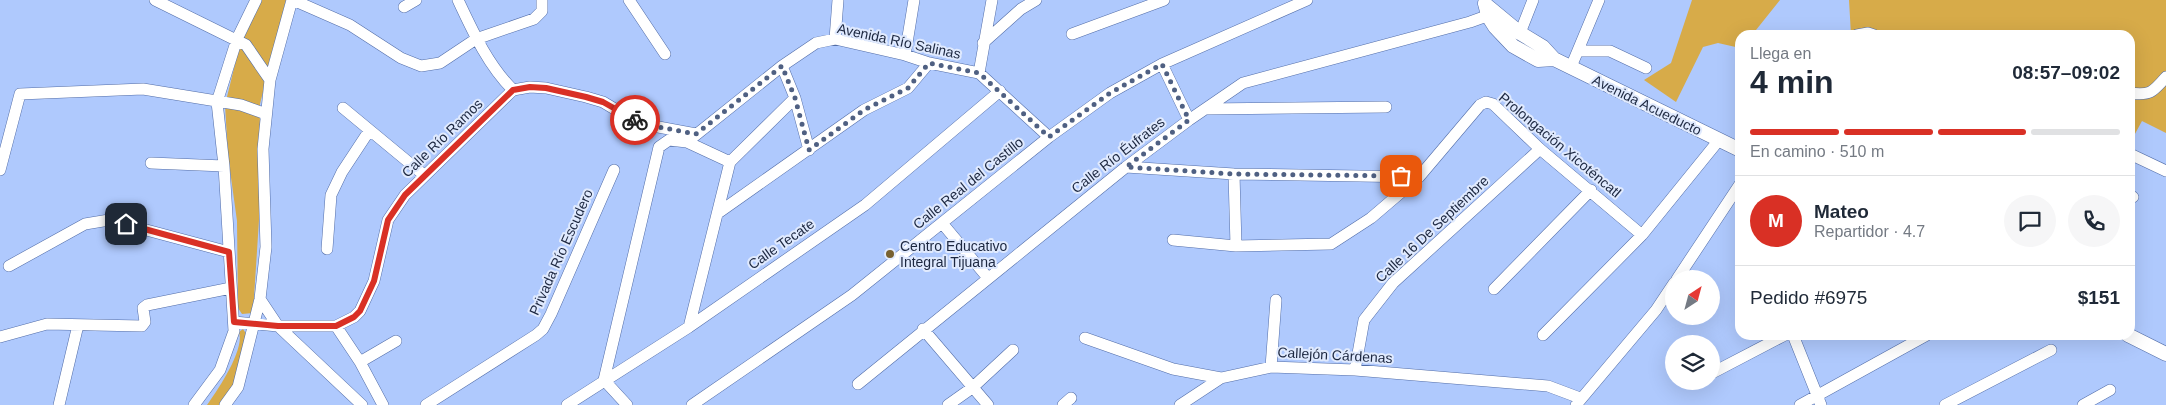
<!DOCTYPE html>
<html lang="es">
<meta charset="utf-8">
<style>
body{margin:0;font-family:Helvetica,sans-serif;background:#f6f6f7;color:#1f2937;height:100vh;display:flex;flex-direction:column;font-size:19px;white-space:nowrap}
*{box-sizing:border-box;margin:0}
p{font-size:16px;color:#747a83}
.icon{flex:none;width:28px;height:28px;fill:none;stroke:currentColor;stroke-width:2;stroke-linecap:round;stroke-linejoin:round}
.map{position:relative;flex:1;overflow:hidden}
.details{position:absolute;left:1735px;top:30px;width:400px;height:310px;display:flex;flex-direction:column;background:#fff;border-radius:15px;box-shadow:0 5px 20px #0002}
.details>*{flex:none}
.needle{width:32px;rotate:36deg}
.tools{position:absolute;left:1665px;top:270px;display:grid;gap:10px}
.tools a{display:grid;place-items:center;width:55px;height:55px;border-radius:50%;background:#fff;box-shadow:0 5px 20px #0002;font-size:25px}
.pin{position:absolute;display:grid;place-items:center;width:42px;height:42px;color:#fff;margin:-21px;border-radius:10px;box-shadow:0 2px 8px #0006}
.courier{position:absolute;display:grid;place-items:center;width:50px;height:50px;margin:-25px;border:4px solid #d93025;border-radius:50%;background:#fff;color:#222;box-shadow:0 1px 6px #0007}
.headline em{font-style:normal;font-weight:700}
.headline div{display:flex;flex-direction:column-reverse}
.headline{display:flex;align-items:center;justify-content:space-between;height:85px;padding:0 15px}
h1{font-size:32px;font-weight:700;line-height:38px}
.bar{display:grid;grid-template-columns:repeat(4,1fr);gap:8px 5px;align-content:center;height:60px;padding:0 15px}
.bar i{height:6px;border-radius:4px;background:#e0e1e3}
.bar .current{background:#d93025}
.bar p{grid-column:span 4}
.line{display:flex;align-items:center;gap:12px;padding:0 15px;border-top:1px solid #e0e1e3}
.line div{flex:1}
.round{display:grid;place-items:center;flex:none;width:52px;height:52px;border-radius:26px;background:#f6f6f7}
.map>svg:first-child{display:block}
.green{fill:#d7ab49}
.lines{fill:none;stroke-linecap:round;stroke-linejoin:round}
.minor-casing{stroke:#526da8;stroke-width:12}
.major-casing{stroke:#526da8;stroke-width:15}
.minor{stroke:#fff;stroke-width:11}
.major{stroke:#fff;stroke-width:14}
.done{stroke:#4f6082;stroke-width:5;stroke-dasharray:0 9}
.route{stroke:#d93025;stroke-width:6}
.poi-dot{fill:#786131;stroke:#e0eafe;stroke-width:2}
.labels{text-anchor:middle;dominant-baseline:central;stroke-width:4;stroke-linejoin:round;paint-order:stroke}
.street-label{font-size:14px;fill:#1c2740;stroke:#e0eafe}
.poi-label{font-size:14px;fill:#1c2740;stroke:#e0eafe;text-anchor:start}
</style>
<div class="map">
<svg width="2166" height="405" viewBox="0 0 2166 405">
<rect width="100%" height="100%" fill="#afc9fd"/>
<path class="green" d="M260,0H286L260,104L259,220L253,313L242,314L238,308L237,221L228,156L225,105L238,52Z
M1692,0H1780L1752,35H1740V48L1718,43L1703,47L1676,102L1644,80L1671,63Z
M1849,0H2166V133L2142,121L2130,143V35H1851Z
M243,329L249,338L234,389L222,405H207C217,391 245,350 239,332Z"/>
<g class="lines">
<defs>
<path id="minor" d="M155,0L246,45L270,80
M293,0L350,25L401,58L421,66L440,63L476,39L534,19L542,11V0
M458,0C473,32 488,65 513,90L530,87L546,88L586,97L603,102L628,117L653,126L696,134
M629,0L665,54
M404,7L416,0
M1520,33L1533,0
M1072,34L1164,0
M1857,35L1868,33L1874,35
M835,39L838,0
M983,43L1021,9L1036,0
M1578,51H1610L1646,68
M905,55L914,0
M1162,64L1189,120
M782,66L795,98L809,150
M1571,67L1599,0
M979,73L992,0
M2130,93C2150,96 2153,92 2166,77
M343,108L424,175
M1205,109L1386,107
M687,142L730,162
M2130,154L2166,171
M730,162L795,98
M151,163L224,166
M1126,167L1234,174L1419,177
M0,170L20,94L143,89L241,105L266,114
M1234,174L1236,246
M2130,195L2133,197
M718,213L864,110L908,88L929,63
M942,223L988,278
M1173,240L1236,246L1331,244L1371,218L1419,177L1480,105L1486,102L1493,104L1540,149L1642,235
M327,249L331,195L342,172L369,131
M9,266L85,224L109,220L229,252
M1677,279L1740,184
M1494,289L1591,190
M260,299L278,326L362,405
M234,322L278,326H336L354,317L360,311L374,281L388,220L405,195L513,90
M336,326L360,362L383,405
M689,327L730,162
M923,329L988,405
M1543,335L1642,235L1719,140
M1793,335L1821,405
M0,337L47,324L142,326L145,322L143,308L147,305L231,288
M1085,338L1173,369L1221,378L1271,367L1355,370L1548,386L1580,398
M360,362L396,341
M1271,367L1276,300
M1355,370L1364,320L1393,283L1540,149
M1714,372L1785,335
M858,384L1126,167L1189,120L1243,83L1470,22L1495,13
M59,405L78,325
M194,405L220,370L234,331L224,166L217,102L237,39L256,0
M225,405L238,387L260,299L266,247L263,149L270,80L292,0
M426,405L536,335L543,329L551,314L614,170
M567,405L689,327L865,205L1000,91
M627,405L604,380L659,147L669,140L687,142L782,66L816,43L835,39L905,55L929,63L979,73L1049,137
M692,405L852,295L1049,137L1110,93L1162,64L1307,0
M948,405L972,388L1013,350
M1063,405L1071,398
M1180,405L1221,378
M1576,405L1656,310L1674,283
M1800,405L1927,335
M1945,405L2051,350
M2083,405L2110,390"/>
<path id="major" d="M1485,3L1488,16L1495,27L1513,46L1538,60L1554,59
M1485,4L1520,33L1543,47L1554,59L1740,150
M2128,335L2166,354"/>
</defs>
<use href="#minor" class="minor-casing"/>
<use href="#major" class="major-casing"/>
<use href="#minor" class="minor"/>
<use href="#major" class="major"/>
</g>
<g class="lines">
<path class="done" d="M635,120L653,126L696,134L782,66L795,98L809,150L864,110L908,88L929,63L979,73L1049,137L1110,93L1162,64L1189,120L1126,167L1234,174L1401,176"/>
<path class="route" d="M126,224L229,252L234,322L278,326H336L354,317L360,311L374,281L388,220L405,195L513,90L530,87L546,88L586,97L603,102L635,120"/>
</g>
<circle class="poi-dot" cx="890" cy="254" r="5"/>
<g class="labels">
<g class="street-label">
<text transform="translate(899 41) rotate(12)">Avenida Río Salinas</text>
<text transform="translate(1647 105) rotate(26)">Avenida Acueducto</text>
<text transform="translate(442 138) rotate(-44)">Calle Río Ramos</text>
<text transform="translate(1560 145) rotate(40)">Prolongación Xicoténcatl</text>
<text transform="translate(1118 155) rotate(-38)">Calle Río Éufrates</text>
<text transform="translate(968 183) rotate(-39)">Calle Real del Castillo</text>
<text transform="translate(1432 229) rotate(-43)">Calle 16 De Septiembre</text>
<text transform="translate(781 244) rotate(-35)">Calle Tecate</text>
<text transform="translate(561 252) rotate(-66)">Privada Río Escudero</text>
<text transform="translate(1335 355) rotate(3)">Callejón Cárdenas</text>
</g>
<g class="poi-label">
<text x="900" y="246">Centro Educativo<tspan x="900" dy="16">Integral Tijuana</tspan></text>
</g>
</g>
</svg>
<div class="tools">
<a><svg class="needle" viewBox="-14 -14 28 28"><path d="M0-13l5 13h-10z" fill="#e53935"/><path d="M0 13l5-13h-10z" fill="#747a83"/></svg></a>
<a><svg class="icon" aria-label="layers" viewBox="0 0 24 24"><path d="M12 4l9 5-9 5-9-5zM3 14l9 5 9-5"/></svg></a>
</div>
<div class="pin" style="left:1401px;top:176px;background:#ea580c"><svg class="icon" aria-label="bag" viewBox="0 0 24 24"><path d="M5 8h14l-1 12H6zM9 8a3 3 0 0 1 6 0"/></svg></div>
<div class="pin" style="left:126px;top:224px;background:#1f2937"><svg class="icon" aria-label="home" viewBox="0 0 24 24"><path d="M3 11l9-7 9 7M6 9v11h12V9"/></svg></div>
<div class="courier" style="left:635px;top:120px"><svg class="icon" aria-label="bike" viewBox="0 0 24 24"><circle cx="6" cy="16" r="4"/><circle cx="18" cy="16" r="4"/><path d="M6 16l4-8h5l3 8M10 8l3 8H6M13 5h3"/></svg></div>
<section class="details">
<div class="headline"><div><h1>4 min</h1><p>Llega en</p></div><em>08:57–09:02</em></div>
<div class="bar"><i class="current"></i><i class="current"></i><i class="current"></i><i></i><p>En camino · 510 m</p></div>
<div class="line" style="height:90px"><b class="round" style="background:#d93025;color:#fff">M</b><div><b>Mateo</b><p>Repartidor · 4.7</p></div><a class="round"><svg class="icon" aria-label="chat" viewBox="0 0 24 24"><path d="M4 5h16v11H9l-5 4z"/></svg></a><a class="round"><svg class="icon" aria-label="phone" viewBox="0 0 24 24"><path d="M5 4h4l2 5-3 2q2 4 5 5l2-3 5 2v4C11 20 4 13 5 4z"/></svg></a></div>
<div class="line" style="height:65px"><div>Pedido #6975</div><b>$151</b></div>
</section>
</div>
